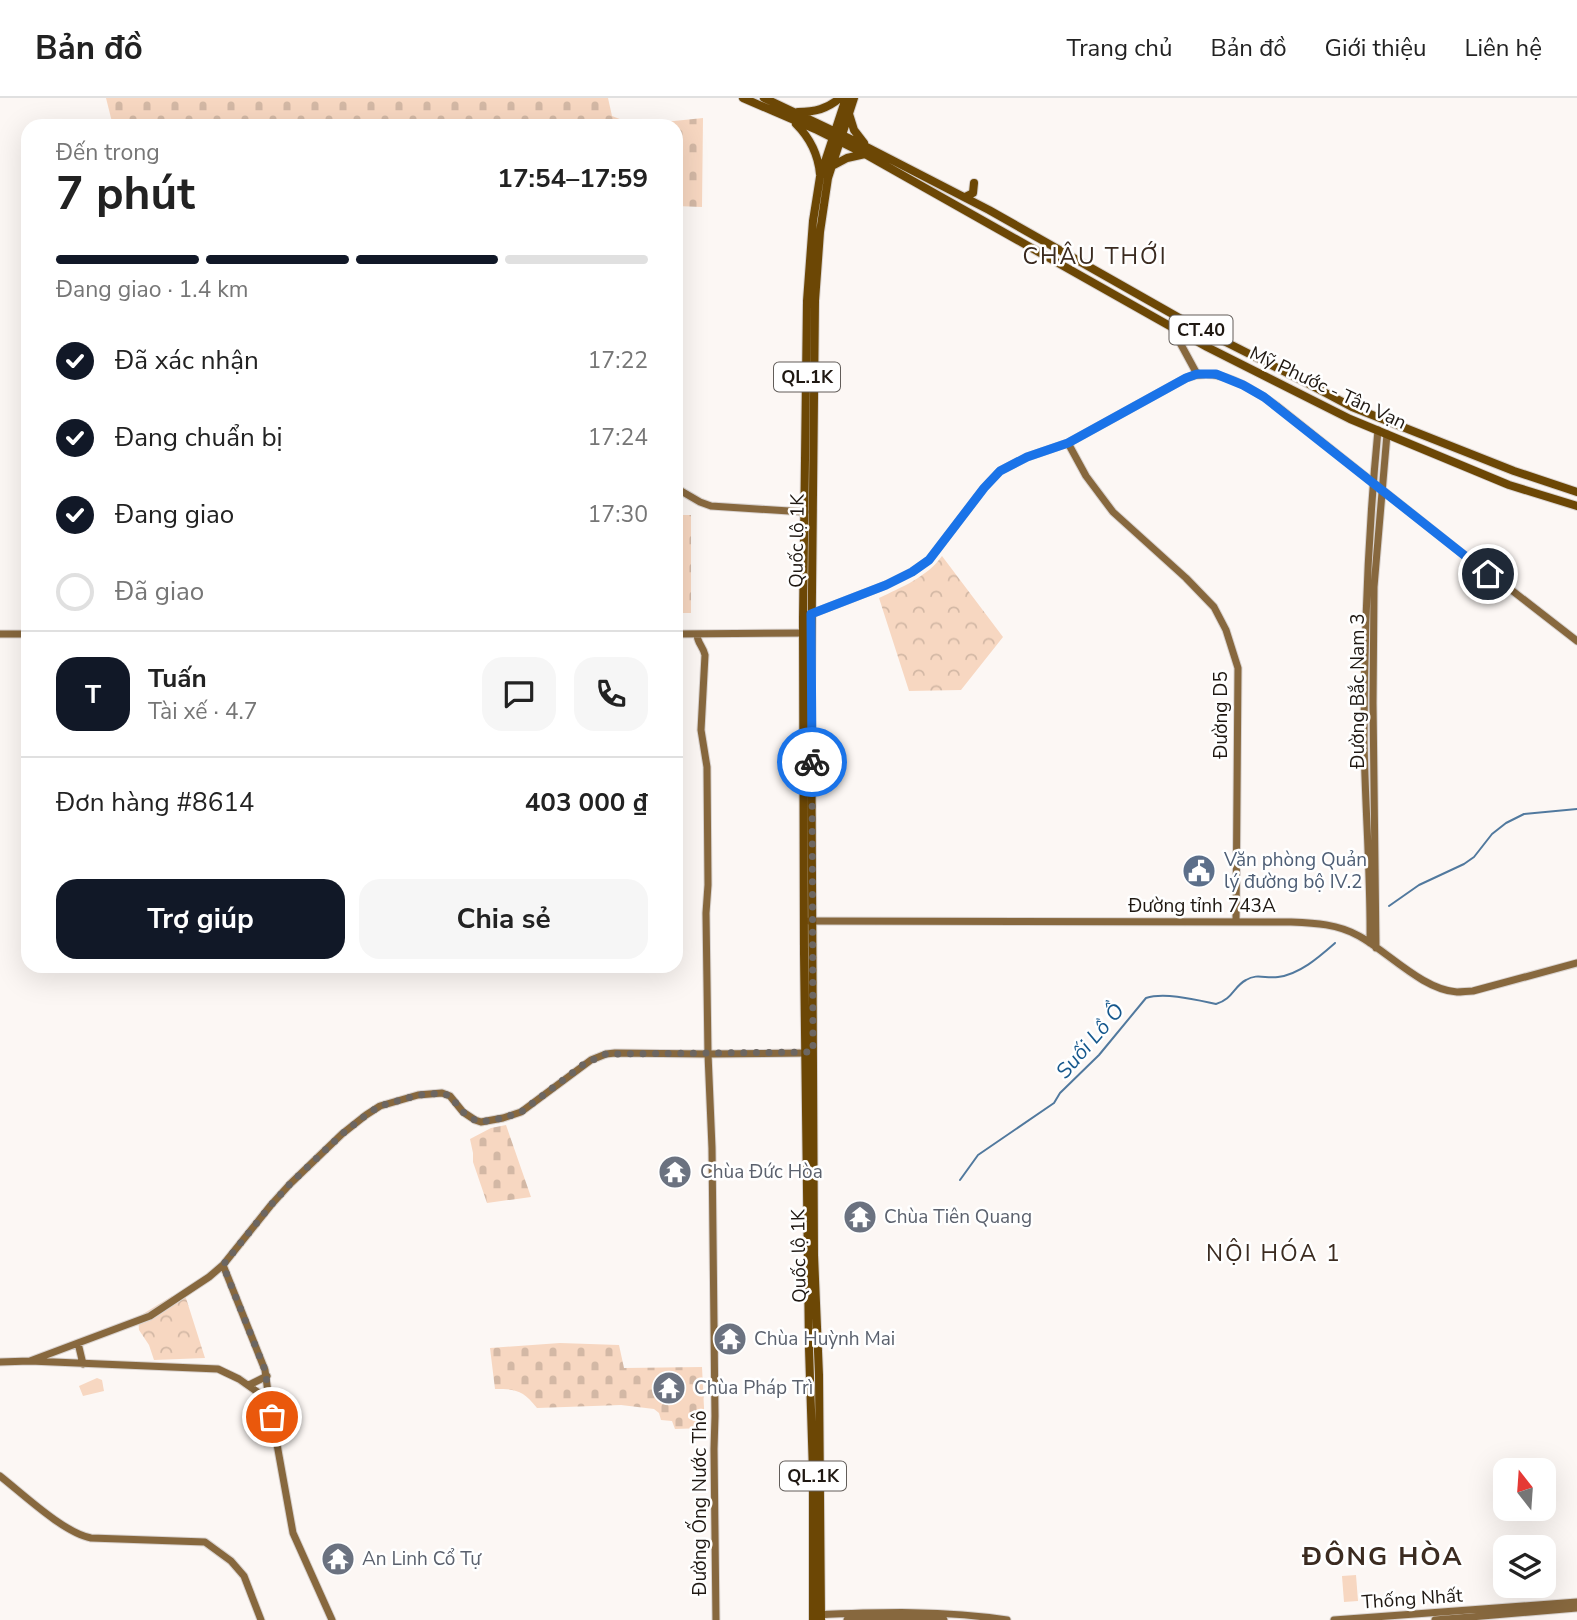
<!DOCTYPE html>
<html lang="vi">
<meta charset="utf-8">
<style>
body{margin:0;font-family:"Nunito Sans",sans-serif;background:#f6f6f6;color:#222;height:100vh;display:flex;flex-direction:column;font-size:26px;white-space:nowrap}
*{box-sizing:border-box;margin:0}
p{font-size:23px;color:#767676}
.icon{flex:none;width:38px;height:38px;fill:none;stroke:currentColor;stroke-width:2;stroke-linecap:round;stroke-linejoin:round}
.map{position:relative;flex:1;overflow:hidden}
.side{position:absolute;left:21px;top:21px;width:662px;height:854px;display:flex;flex-direction:column;background:#fff;border-radius:21px;box-shadow:0 7px 28px #0002}
.side>*{flex:none}
.needle{width:46px;rotate:343deg}
.fabs{position:absolute;left:1493px;top:1360px;display:grid;gap:14px}
.fabs a{display:grid;place-items:center;width:63px;height:63px;border-radius:14px;background:#fff;box-shadow:0 7px 28px #0002;font-size:35px}
.pin{position:absolute;display:grid;place-items:center;width:60px;height:60px;color:#fff;margin:-30px;border:4px solid #fff;border-radius:50%;box-shadow:0 2px 7px #0007}
.courier{position:absolute;display:grid;place-items:center;width:70px;height:70px;margin:-35px;border:5px solid #1a73e8;border-radius:50%;background:#fff;color:#222;box-shadow:0 2px 9px #0007}
.summary em{font-style:normal;font-weight:700}
.summary div{display:flex;flex-direction:column-reverse}
.summary{display:flex;align-items:center;justify-content:space-between;height:119px;padding:0 35px}
h1{font-size:46px;font-weight:700;line-height:52px}
.bar{display:grid;grid-template-columns:repeat(4,1fr);gap:10px 7px;align-content:center;height:84px;padding:0 35px}
.bar i{height:9px;border-radius:5px;background:#e0e0e0}
.bar .selected{background:#111827}
.bar p{grid-column:span 4}
.line{display:flex;align-items:center;gap:18px;padding:0 35px;border-top:2px solid #e0e0e0}
.line div{flex:1}
.round{display:grid;place-items:center;flex:none;width:74px;height:74px;border-radius:21px;background:#f6f6f6}
ol{padding:0 35px;list-style:none}
li{display:flex;align-items:center;gap:21px;height:77px}
li p{margin-inline-start:auto}
li .icon{padding:7px;border-radius:50%;background:#111827;color:#fff;stroke-width:4}
li:last-child{color:#767676}
li i{width:38px;height:38px;border:4px solid #e0e0e0;border-radius:50%}
.action{display:flex;gap:14px;margin-top:auto;padding:14px 35px}
.action a{flex:1;height:80px;border-radius:21px;background:#111827;color:#fff;font-size:28px;font-weight:700;line-height:80px;text-align:center}
.action a+a{background:#f6f6f6;color:#222}
header{display:flex;align-items:center;gap:42px;box-sizing:border-box;height:98px;padding:0 35px;background:#fff;border-bottom:2px solid #e0e0e0}
header strong{font-size:33px}
nav{display:flex;gap:38px;margin-inline-start:auto;font-size:24px}
.map>svg:first-child{display:block}
.grass{fill:url(#grass-tufts)}
.forest{fill:url(#forest-crowns)}
.cemetery{fill:url(#cemetery-stones)}
.pitch{fill:#f7d7c1}
.lines{fill:none;stroke-linecap:round;stroke-linejoin:round}
.stream{stroke:#51799e;stroke-width:2}
.secondary-casing{stroke:#d9d3d0;stroke-width:9}
.primary-casing{stroke:#d9d3d0;stroke-width:10}
.secondary{stroke:#87683e;stroke-width:7}
.primary{stroke:#6c4705;stroke-width:8}
.done{stroke:#6c6661;stroke-width:7;stroke-dasharray:0 12.6}
.route{stroke:#1a73e8;stroke-width:9}
.labels{text-anchor:middle;dominant-baseline:central;stroke-width:5;stroke-linejoin:round;paint-order:stroke}
.shield{fill:#fff;stroke:#625d59;stroke-width:2}
.shield-label{font-size:18px;font-weight:bold;fill:#1f1812}
.street-label{font-size:19px;fill:#1f1812;stroke:#fff}
.service-label{font-size:19px;fill:#4e5e75;stroke:#fff;text-anchor:start}
.worship-label{font-size:19px;fill:#5b616d;stroke:#fff;text-anchor:start}
.water-label{font-size:21px;font-style:italic;fill:#16588d;stroke:#fff}
.quarter-label{font-size:23px;letter-spacing:2px;fill:#3b2b20;stroke:#fff}
.district-label{font-size:26px;font-weight:bold;letter-spacing:2px;fill:#3b2b20;stroke:#fff}
</style>
<header>
<strong>Bản đồ</strong>
<nav><a>Trang chủ</a><a>Bản đồ</a><a>Giới thiệu</a><a>Liên hệ</a></nav>
</header>
<div class="map">
<svg width="1577" height="1522" viewBox="0 0 1577 1522">
<defs>
<pattern id="grass-tufts" width="24" height="20" patternUnits="userSpaceOnUse" patternTransform="scale(1.75)"><rect width="24" height="20" fill="#f7d7c1"/><path d="M3 7l-1-3M5 7V3M7 7l1-3M15 17l-1-3M17 17v-4M19 17l1-3" fill="none" stroke="#d3b8a5"/></pattern>
<pattern id="forest-crowns" width="20" height="18" patternUnits="userSpaceOnUse" patternTransform="scale(1.75)"><rect width="20" height="18" fill="#f7d7c1"/><path d="M2 6a3 3 0 1 1 6 0M12 15a3 3 0 1 1 6 0" fill="none" stroke="#d3b8a5"/></pattern>
<pattern id="cemetery-stones" width="16" height="16" patternUnits="userSpaceOnUse" patternTransform="scale(1.75)"><rect width="16" height="16" fill="#f7d7c1"/><path d="M2 7V4a2 2 0 0 1 4 0v3zM10 15v-3a2 2 0 0 1 4 0v3z" fill="#d3b8a5"/></pattern>
</defs>
<rect width="100%" height="100%" fill="#fcf7f4"/>
<path class="grass" d="M97,1280L102,1282L104,1293L83,1298L79,1288Z"/>
<path class="forest" d="M942,458L1003,539L961,592L909,593L879,500C902,489 927,479 942,458Z
M185,1197L205,1260L154,1262L149,1247L139,1232L138,1219L172,1198Z"/>
<path class="cemetery" d="M106,0H608L612,18L635,27L703,20L702,109L676,108V28H113Z
M676,417H691V515H676Z
M506,1027L531,1099L487,1105L473,1064V1055L470,1041L491,1030Z
M560,1245L619,1247L624,1270L702,1269L705,1330L675,1331L672,1323L661,1322L659,1315L654,1311L621,1307L537,1310C523,1292 516,1291 495,1291L490,1250Z"/>
<path class="pitch" d="M1356,1477L1358,1503L1344,1504L1342,1478Z"/>
<g class="lines">
<path class="stream" d="M1389,808L1419,787L1464,766L1474,759L1492,736L1506,725L1524,716L1577,711
M960,1082L978,1057L1054,1005L1060,995L1099,957L1146,900C1165,894 1197,902 1216,906C1233,901 1233,889 1246,882C1257,875 1266,881 1278,879C1300,876 1319,859 1335,845"/>
<defs>
<path id="secondary" d="M1172,230L1197,276
M1068,345L1086,378L1113,414L1186,480L1214,509L1226,532L1238,570L1236,824
M676,390L700,404L711,408L805,414
M811,516L886,487L912,474L929,462L984,390L1000,373L1027,359L1068,345L1186,280C1219,268 1250,289 1277,308L1488,476L1496,480L1577,543
M0,536H28
M676,536L808,535
M697,536C697,545 703,548 705,557L701,632L707,669L708,787L706,815L708,956L712,1050L715,1318L714,1351L716,1522
M809,823L1291,824C1315,825 1338,826 1359,838C1388,854 1423,892 1457,894C1462,894 1468,893 1473,893L1577,865
M1370,845C1371,778 1365,710 1364,642C1364,539 1368,435 1378,332
M1376,850L1373,605L1374,489L1387,336
M223,1167L265,1272L269,1302
M78,1245L83,1266
M30,1263L150,1218L209,1179L223,1167L271,1107L290,1086L342,1036L366,1017L380,1008L418,997L442,995L450,998L463,1014L475,1022L481,1024L503,1020L521,1014L591,962L606,956L615,955L708,956L805,955
M0,1264L30,1263L218,1271L239,1281L269,1302L293,1435L332,1522
M249,1287L267,1278
M0,1378C23,1396 64,1435 91,1440L205,1444L231,1463L244,1478L261,1522
M816,1517C879,1514 944,1512 1007,1522
M847,1522L897,1521L944,1522
M1334,1522L1577,1504
M1435,1522L1577,1510"/>
<path id="primary" d="M743,0L815,31L865,56L1207,249L1350,321L1509,387L1577,408
M764,0L857,44L989,112L1190,226L1305,284L1352,309L1514,373L1577,394
M798,14C815,14 827,11 840,0
M849,16L854,32L864,45
M796,26C810,40 818,55 820,76
M832,68L847,60L865,56
M965,99L973,95L974,85
M813,1522V1374L809,1250L804,855L803,521L807,203L813,123L820,79L846,0
M821,1522L819,1277L814,1157L811,590L815,203L820,134L828,80L854,0"/>
</defs>
<use href="#secondary" class="secondary-casing"/>
<use href="#primary" class="primary-casing"/>
<use href="#secondary" class="secondary"/>
<use href="#primary" class="primary"/>
</g>
<g class="lines">
<path class="done" d="M272,1319L265,1272L223,1167L271,1107L290,1086L342,1036L366,1017L380,1008L418,997L442,995L450,998L463,1014L475,1022L481,1024L503,1020L521,1014L584,966L606,956L813,954L812,664"/>
<path class="route" d="M812,664L811,516L886,487L912,474L929,462L984,390L1000,373L1027,359L1068,345L1186,280L1197,276H1216L1243,287L1264,299L1488,476"/>
</g>
<defs>
<symbol id="civic-disc" viewBox="-11 -11 22 22"><circle r="9.5" fill="#5c6f8a" stroke="#fff"/><path d="M-.6-6.5H3V-4.5H.6V-3L4-1V1h2V6H-6V1h2V-1L-.6-3ZM-1.2 2.5V6h2.4V2.5Z" fill="#fff"/></symbol>
<symbol id="temple-disc" viewBox="-11 -11 22 22"><circle r="9.5" fill="#6b7280" stroke="#fff"/><path d="M0-6L5-2H3V0L6.5 2.5H4V6H1.5V3h-3V6H-4V2.5H-6.5L-3 0V-2H-5Z" fill="#fff"/></symbol>
</defs>
<g fill-rule="evenodd">
<use href="#civic-disc" x="1180" y="754" width="38" height="38"/>
<use href="#temple-disc" x="656" y="1055" width="38" height="38"/>
<use href="#temple-disc" x="841" y="1100" width="38" height="38"/>
<use href="#temple-disc" x="711" y="1222" width="38" height="38"/>
<use href="#temple-disc" x="650" y="1271" width="38" height="38"/>
<use href="#temple-disc" x="319" y="1442" width="38" height="38"/>
</g>
<g class="labels">
<g class="shield">
<rect x="1169.5" y="217.5" width="63" height="29" rx="5"/>
<rect x="774" y="264.5" width="66" height="29" rx="5"/>
<rect x="780" y="1363.5" width="66" height="29" rx="5"/>
</g>
<g class="shield-label">
<text x="1201" y="232">CT.40</text>
<text x="807" y="279">QL.1K</text>
<text x="813" y="1378">QL.1K</text>
</g>
<g class="street-label">
<text transform="translate(1328 290) rotate(25)">Mỹ Phước - Tân Vạn</text>
<text transform="translate(797 443) rotate(-89)">Quốc lộ 1K</text>
<text transform="translate(1358 593) rotate(-90)">Đường Bắc Nam 3</text>
<text transform="translate(1221 617) rotate(-90)">Đường D5</text>
<text x="1202" y="808">Đường tỉnh 743A</text>
<text transform="translate(799 1158) rotate(-91)">Quốc lộ 1K</text>
<text transform="translate(700 1405) rotate(-90)">Đường Ống Nước Thô</text>
<text transform="translate(1412 1501) rotate(-4)">Thống Nhất</text>
</g>
<g class="service-label">
<text x="1224" y="762">Văn phòng Quản<tspan x="1224" dy="22">lý đường bộ IV.2</tspan></text>
</g>
<g class="worship-label">
<text x="700" y="1074">Chùa Đức Hòa</text>
<text x="884" y="1119">Chùa Tiên Quang</text>
<text x="754" y="1241">Chùa Huỳnh Mai</text>
<text x="694" y="1290">Chùa Pháp Trì</text>
<text x="362" y="1461">An Linh Cổ Tự</text>
</g>
<g class="water-label">
<text transform="translate(1090 943) rotate(-49)">Suối Lồ Ồ</text>
</g>
<g class="quarter-label">
<text x="1095" y="158">CHÂU THỚI</text>
<text x="1274" y="1155">NỘI HÓA 1</text>
</g>
<g class="district-label">
<text x="1383" y="1458">ĐÔNG HÒA</text>
</g>
</g>
</svg>
<div class="fabs">
<a><svg class="needle" viewBox="-14 -14 28 28"><path d="M0-13l5 13h-10z" fill="#e53935"/><path d="M0 13l5-13h-10z" fill="#767676"/></svg></a>
<a><svg class="icon" aria-label="layers" viewBox="0 0 24 24"><path d="M12 4l9 5-9 5-9-5zM3 14l9 5 9-5"/></svg></a>
</div>
<div class="pin" style="left:272px;top:1319px;background:#ea580c"><svg class="icon" aria-label="bag" viewBox="0 0 24 24"><path d="M5 8h14l-1 12H6zM9 8a3 3 0 0 1 6 0"/></svg></div>
<div class="pin" style="left:1488px;top:476px;background:#1f2937"><svg class="icon" aria-label="home" viewBox="0 0 24 24"><path d="M3 11l9-7 9 7M6 9v11h12V9"/></svg></div>
<div class="courier" style="left:812px;top:664px"><svg class="icon" aria-label="bike" viewBox="0 0 24 24"><circle cx="6" cy="16" r="4"/><circle cx="18" cy="16" r="4"/><path d="M6 16l4-8h5l3 8M10 8l3 8H6M13 5h3"/></svg></div>
<section class="side">
<div class="summary"><div><h1>7 phút</h1><p>Đến trong</p></div><em>17:54–17:59</em></div>
<div class="bar"><i class="selected"></i><i class="selected"></i><i class="selected"></i><i></i><p>Đang giao · 1.4 km</p></div>
<ol>
<li><svg class="icon" aria-label="check" viewBox="0 0 24 24"><path d="M5 12l5 5 9-10"/></svg>Đã xác nhận<p>17:22</p></li>
<li><svg class="icon" aria-label="check" viewBox="0 0 24 24"><path d="M5 12l5 5 9-10"/></svg>Đang chuẩn bị<p>17:24</p></li>
<li><svg class="icon" aria-label="check" viewBox="0 0 24 24"><path d="M5 12l5 5 9-10"/></svg>Đang giao<p>17:30</p></li>
<li><i></i>Đã giao</li>
</ol>
<div class="line" style="height:126px"><b class="round" style="background:#111827;color:#fff">T</b><div><b>Tuấn</b><p>Tài xế · 4.7</p></div><a class="round"><svg class="icon" aria-label="chat" viewBox="0 0 24 24"><path d="M4 5h16v11H9l-5 4z"/></svg></a><a class="round"><svg class="icon" aria-label="phone" viewBox="0 0 24 24"><path d="M5 4h4l2 5-3 2q2 4 5 5l2-3 5 2v4C11 20 4 13 5 4z"/></svg></a></div>
<div class="line" style="height:91px"><div>Đơn hàng #8614</div><b>403 000 ₫</b></div>
<div class="action"><a>Trợ giúp</a><a>Chia sẻ</a></div>
</section>
</div>
